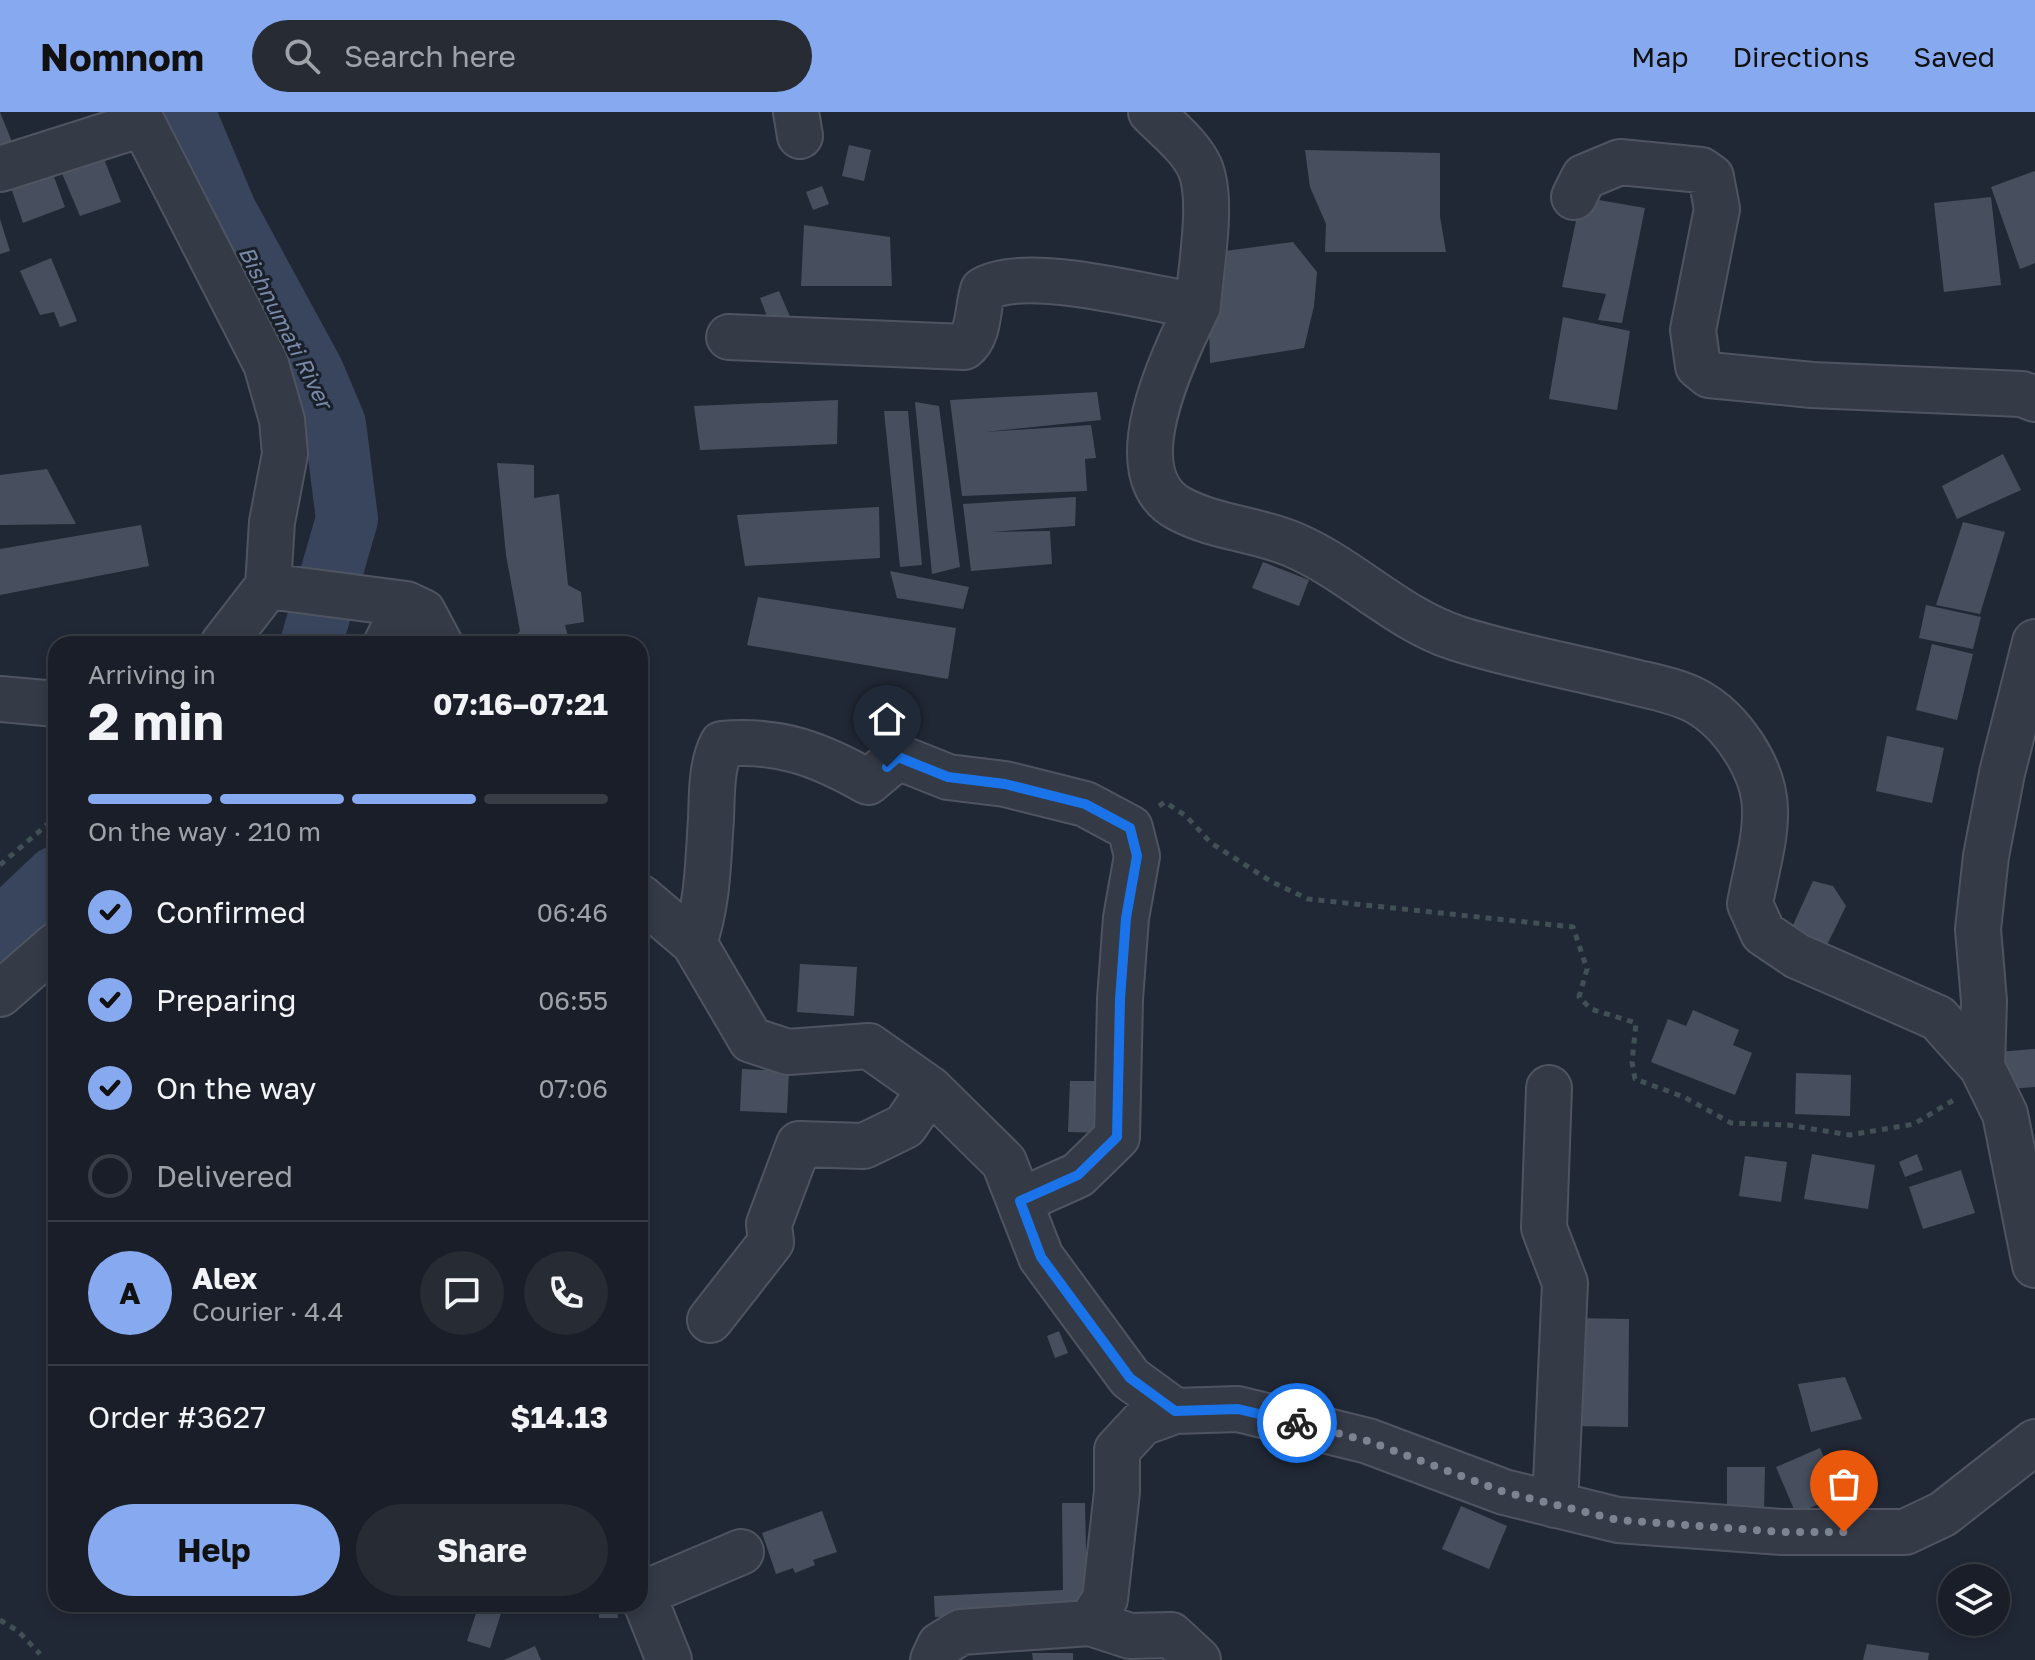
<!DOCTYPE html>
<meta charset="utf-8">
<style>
body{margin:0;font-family:"Golos Text",sans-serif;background:#262b34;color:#f1f3f6;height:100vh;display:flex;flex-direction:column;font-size:30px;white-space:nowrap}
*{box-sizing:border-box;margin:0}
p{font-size:26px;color:#9fa2a8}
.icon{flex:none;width:44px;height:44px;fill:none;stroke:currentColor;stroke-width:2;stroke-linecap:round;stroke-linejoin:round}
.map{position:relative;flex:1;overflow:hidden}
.details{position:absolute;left:48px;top:524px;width:600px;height:976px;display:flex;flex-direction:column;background:#191e28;border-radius:24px;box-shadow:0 4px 12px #0003,0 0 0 2px #373c45}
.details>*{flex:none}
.buttons{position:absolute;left:1938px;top:1452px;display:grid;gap:16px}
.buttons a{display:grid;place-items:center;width:72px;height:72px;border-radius:50%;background:#191e28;box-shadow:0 4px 12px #0003,0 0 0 2px #373c45;font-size:40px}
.pin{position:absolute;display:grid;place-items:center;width:68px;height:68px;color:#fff;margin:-82px -34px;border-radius:50% 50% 50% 0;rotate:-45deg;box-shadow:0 0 8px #0007}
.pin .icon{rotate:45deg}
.courier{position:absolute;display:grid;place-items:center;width:80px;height:80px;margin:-40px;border:6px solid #1a73e8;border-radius:50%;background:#fff;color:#222;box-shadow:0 2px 10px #0007}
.headline em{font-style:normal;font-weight:700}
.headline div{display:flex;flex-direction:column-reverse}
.headline{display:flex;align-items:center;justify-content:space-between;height:136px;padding:0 40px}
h1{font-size:52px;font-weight:700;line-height:60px}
.bar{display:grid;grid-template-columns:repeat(4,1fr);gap:12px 8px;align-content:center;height:96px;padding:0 40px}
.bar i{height:10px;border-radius:6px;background:#373c45}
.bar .selected{background:#87a9ef}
.bar p{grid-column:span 4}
.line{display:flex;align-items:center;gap:20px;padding:0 40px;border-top:2px solid #373c45}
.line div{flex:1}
.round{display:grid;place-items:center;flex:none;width:84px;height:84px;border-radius:42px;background:#262b34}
ol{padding:0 40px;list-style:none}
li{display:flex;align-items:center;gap:24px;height:88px}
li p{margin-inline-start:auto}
li .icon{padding:8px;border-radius:50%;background:#87a9ef;color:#111;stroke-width:4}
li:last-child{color:#9fa2a8}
li i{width:44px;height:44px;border:4px solid #373c45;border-radius:50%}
.action{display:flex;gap:16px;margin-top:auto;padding:16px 40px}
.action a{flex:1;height:92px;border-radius:48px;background:#87a9ef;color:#111;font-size:32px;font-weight:700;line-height:92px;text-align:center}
.action a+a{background:#262b34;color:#f1f3f6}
header{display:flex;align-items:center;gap:48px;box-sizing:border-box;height:112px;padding:0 40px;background:#87a9ef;color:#111}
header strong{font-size:38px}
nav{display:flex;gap:44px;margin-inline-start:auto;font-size:28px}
.search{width:560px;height:72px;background:#262b34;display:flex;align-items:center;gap:20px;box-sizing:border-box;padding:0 28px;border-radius:44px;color:#9fa2a8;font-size:30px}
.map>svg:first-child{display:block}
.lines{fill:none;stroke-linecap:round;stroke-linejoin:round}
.river{stroke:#38455d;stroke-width:62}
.building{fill:#474f5f}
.minor-casing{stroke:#4f5560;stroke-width:48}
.path{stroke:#415054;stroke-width:5;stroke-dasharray:6 6;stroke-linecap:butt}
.minor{stroke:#343a46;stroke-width:44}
.done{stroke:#7d8491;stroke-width:8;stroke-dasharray:0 14.4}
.route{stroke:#1a73e8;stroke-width:10}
.labels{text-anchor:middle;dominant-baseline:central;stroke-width:6;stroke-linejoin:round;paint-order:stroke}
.water-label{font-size:22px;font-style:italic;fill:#798aa9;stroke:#1a202a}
</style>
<header>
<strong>Nomnom</strong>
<div class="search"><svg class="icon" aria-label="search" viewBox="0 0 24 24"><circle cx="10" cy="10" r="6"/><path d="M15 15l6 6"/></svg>Search here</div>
<nav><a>Map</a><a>Directions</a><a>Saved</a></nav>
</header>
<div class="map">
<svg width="2035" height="1548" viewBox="0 0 2035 1548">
<rect width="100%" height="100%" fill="#212835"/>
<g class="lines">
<path class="river" d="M184,0L226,100L313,260L335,312L347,407L311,532
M0,818L56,765"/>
</g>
<path class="building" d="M0,0L12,30L0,34Z
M849,33L871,38L864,69L842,64Z
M100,37L121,90L80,104L58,52Z
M1305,38L1440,41V105L1446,140H1325L1326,112L1310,75Z
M49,51L65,95L23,111L8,67Z
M2035,59V151L2020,157L1991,75Z
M822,74L829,92L813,98L806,80Z
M1581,85L1645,96L1622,211L1598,208L1606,182L1562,175Z
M1991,85L2001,173L1944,180L1934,91Z
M0,107L10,139L0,142Z
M804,113L890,125L892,174H801Z
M1293,130L1317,160L1314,194L1304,236L1210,251L1209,210L1225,139Z
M51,146L77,209L60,215L54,200L40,203L20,159Z
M779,179L791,207L771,215L760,186Z
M1563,205L1630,219L1617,298L1549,287Z
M1097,280L1101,308L985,320L1091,313L1096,346L1085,347L1087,379L962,384L950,288Z
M838,288L837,332L700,338L694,294Z
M915,290L939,294L960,455L932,462Z
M884,299H908L922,453L900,455Z
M2003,342L2021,378L1957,407L1942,374Z
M497,351L534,353V386L559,382L568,473L581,480L584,510L565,513L568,524L584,526V532H517L516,524L520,519L506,443Z
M47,357L76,412L0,413V363Z
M1076,385L1075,414L989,420L1050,419L1052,452L971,459L963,392Z
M879,395L880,446L745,454L737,403Z
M1963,410L2005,420L1980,502L1936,493Z
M141,413L149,454L0,483V437Z
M1263,450L1309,468L1299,494L1252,476Z
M890,459L969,475L963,497L897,486Z
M758,485L956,516L948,567L747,533Z
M1926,493L1981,505L1973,537L1919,526Z
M1932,532L1973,542L1957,608L1916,598Z
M1887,624L1944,636L1932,691L1876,679Z
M1813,769L1833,774L1846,794L1827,833L1812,835L1788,824Z
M800,852L857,855L854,904L797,900Z
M1693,898L1739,918L1733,933L1752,941L1735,983L1651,950L1668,907L1686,914Z
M2035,937V975L1999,978L1997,940Z
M742,957L789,959L787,1001L740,999Z
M1796,961L1851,963L1850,1004L1795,1002Z
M1070,969H1109L1108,1021L1068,1020Z
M1812,1042L1875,1053L1868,1097L1804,1087Z
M1917,1042L1923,1058L1905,1065L1899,1050Z
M1745,1044L1787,1050L1781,1090L1739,1084Z
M1961,1058L1975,1101L1923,1117L1909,1075Z
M1574,1206L1629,1207L1628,1315L1573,1314Z
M1059,1219L1068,1241L1055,1246L1047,1224Z
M1845,1265L1862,1307L1811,1320L1798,1272Z
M1820,1336L1840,1383L1796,1402L1776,1355Z
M1727,1355H1765L1764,1398H1727Z
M1062,1391H1085L1087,1484L1083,1499L935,1505L934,1484L1063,1478Z
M1461,1394L1507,1414L1489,1457L1442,1437Z
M822,1399L837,1440L813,1448L815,1453L795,1461L793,1456L776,1462L762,1421Z
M479,1492H504L490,1536L467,1529Z
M599,1492H617L618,1506H599Z
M1867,1532L1929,1541L1928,1548H1863Z
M535,1534L541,1548H504Z
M1032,1541H1073V1548H1033Z"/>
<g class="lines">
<defs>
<path id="minor" d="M137,0L266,252L282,308L285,342L272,410L268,474L223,532
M796,0L800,24
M1151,0C1167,16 1191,35 1200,56C1214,89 1200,158 1198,194
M0,57L142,12
M1574,85L1584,65L1620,50L1701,58L1711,65L1717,97L1693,218L1698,254L1709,263L1812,273L2022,282L2035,287
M729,225L964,235C980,223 977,196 983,178C1024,152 1148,186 1198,194C1176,239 1113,363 1180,397C1216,416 1257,417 1294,433C1352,458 1396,506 1456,526C1512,544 1570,554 1626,568C1649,574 1675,578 1696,589C1731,608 1764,656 1765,697C1766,728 1755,762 1750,792L1763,821L1797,844L1938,906L1982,955L2005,1002L2035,1153
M268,474L406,492L423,500L440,532
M386,532L406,492
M0,587L56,592
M640,785L694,831L751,928L788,940L869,934L930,977L1004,1050L1041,1145L1130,1266L1175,1299
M694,831C708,791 708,749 711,707C712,682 711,654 722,632C779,627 819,642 868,670L898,645L948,665L1005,672L1085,692L1130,716L1137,744L1126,806L1120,887L1117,1025L1078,1063L1020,1089
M0,882L56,833
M1982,955L1984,889L1978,817L1986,744L2002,661L2035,530
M1549,976L1544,1116L1565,1171L1555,1393
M710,1208L771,1130L769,1112L799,1032L864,1034L905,1014L930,977
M1090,1511L1105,1487L1117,1380V1338L1142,1311L1175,1299L1238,1297L1368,1329L1504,1380L1618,1408L1782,1420H1905L1943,1402L2035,1330
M669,1548L645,1488L656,1476L741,1440
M933,1548L940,1533L961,1520L1090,1511L1130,1524L1171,1523L1198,1548"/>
</defs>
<use href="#minor" class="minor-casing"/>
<path class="path" d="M1159,694L1165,690L1186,704L1211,731L1272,770L1308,787L1573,815L1587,857L1579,885L1591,897L1636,911L1632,950L1635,967L1684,985L1731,1011L1788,1013L1850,1023L1914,1012L1957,986
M0,753L56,705
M0,1508L18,1519L40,1542"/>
<use href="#minor" class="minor"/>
</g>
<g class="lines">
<path class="done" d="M1297,1311L1368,1329L1504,1380L1618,1408L1782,1420H1844"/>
<path class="route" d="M887,655L898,645L948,665L1005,672L1085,692L1130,716L1137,744L1126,806L1120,887L1117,1025L1078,1063L1020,1089L1041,1145L1130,1266L1175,1299L1238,1297L1297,1311"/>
</g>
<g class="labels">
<g class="water-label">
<text transform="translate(286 215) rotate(63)">Bishnumati River</text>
</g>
</g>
</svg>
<div class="buttons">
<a><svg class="icon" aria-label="layers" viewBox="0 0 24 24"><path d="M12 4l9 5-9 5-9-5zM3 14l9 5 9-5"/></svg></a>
</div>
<div class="pin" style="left:1844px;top:1420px;background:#ea580c"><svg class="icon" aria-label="bag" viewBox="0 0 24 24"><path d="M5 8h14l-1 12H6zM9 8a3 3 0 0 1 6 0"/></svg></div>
<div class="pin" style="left:887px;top:655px;background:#1f2937"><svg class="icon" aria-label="home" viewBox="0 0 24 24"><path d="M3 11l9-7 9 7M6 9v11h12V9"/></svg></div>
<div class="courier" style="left:1297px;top:1311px"><svg class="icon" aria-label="bike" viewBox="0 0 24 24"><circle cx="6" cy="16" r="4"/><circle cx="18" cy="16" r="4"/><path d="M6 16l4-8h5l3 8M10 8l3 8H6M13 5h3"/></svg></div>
<section class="details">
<div class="headline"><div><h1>2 min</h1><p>Arriving in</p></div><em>07:16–07:21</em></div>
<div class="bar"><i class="selected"></i><i class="selected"></i><i class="selected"></i><i></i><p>On the way · 210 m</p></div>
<ol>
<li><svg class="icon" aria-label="check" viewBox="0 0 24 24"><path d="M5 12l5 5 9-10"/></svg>Confirmed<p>06:46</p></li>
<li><svg class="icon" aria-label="check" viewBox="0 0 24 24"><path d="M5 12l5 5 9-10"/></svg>Preparing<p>06:55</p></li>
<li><svg class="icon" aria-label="check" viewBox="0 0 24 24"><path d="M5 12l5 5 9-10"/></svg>On the way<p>07:06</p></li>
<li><i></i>Delivered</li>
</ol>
<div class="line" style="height:144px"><b class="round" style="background:#87a9ef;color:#111">A</b><div><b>Alex</b><p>Courier · 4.4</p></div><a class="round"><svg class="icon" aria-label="chat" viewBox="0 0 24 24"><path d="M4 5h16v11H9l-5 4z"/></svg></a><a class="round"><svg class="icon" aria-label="phone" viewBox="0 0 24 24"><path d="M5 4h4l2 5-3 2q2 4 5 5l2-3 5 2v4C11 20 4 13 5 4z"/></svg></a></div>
<div class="line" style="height:104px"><div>Order #3627</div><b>$14.13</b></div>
<div class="action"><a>Help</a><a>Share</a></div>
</section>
</div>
